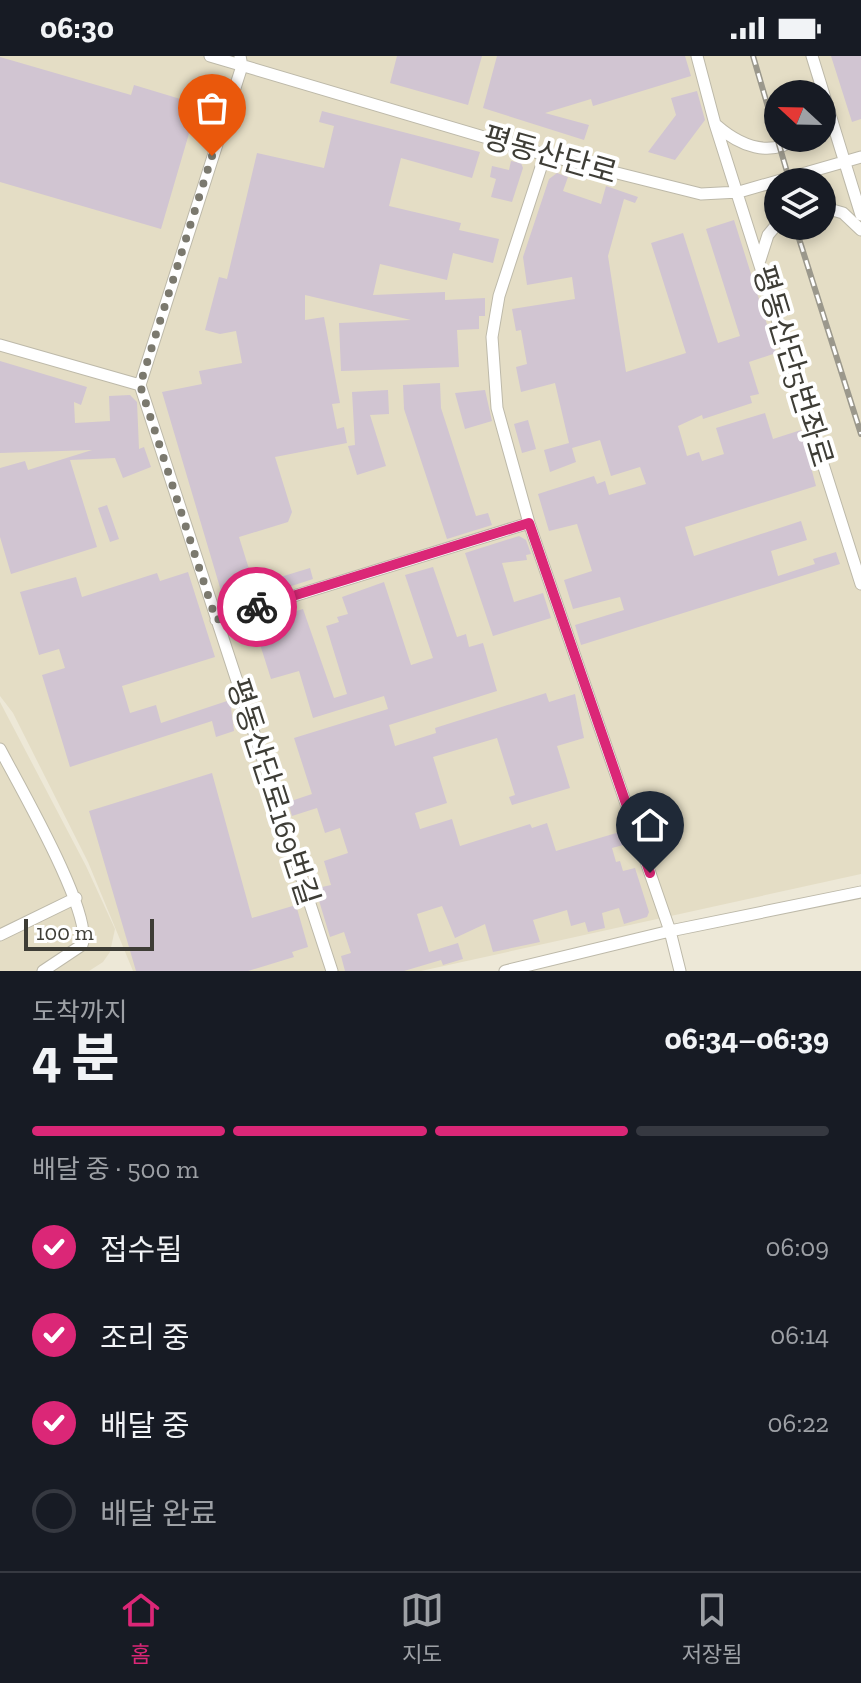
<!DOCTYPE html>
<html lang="ko">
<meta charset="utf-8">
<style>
body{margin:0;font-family:"Zilla Slab","Noto Sans KR",serif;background:#20242c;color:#f1f3f6;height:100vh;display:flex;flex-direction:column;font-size:30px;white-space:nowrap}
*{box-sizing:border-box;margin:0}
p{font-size:26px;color:#9ea1a6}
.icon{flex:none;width:44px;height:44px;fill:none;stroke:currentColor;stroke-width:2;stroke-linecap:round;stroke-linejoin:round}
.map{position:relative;height:915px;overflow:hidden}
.side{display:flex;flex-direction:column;background:#171b24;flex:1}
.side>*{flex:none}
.needle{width:52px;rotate:292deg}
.tools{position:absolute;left:764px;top:24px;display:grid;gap:16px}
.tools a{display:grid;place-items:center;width:72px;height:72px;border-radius:50%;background:#171b24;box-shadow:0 4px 12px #0003;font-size:40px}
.scale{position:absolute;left:24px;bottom:20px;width:130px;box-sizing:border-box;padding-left:8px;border:4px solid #3e3d36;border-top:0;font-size:22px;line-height:28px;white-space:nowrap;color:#3e3d36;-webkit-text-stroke:6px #fff;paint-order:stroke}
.pin{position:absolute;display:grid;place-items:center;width:68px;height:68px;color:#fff;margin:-82px -34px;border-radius:50% 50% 50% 0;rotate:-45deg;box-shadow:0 0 8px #0007}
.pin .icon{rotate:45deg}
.courier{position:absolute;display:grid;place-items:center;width:80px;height:80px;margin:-40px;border:6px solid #db2777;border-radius:50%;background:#fff;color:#222;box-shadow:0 2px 10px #0007}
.summary em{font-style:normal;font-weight:800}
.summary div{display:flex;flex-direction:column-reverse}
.summary{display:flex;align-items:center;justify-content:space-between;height:136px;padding:0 32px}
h1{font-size:52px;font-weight:800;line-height:60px}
.bar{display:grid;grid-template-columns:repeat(4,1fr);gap:12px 8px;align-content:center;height:96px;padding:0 32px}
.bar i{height:10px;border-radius:6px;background:#363941}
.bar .current{background:#db2777}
.bar p{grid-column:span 4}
ol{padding:0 32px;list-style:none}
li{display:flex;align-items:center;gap:24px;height:88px}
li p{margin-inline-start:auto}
li .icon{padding:8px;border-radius:50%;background:#db2777;color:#fff;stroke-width:4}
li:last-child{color:#9ea1a6}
li i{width:44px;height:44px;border:4px solid #363941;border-radius:50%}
.status{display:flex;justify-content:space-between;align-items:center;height:56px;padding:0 40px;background:#171b24;direction:ltr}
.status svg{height:22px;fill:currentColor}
.menu{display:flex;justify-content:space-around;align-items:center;height:112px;border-top:2px solid #363941;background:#171b24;font-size:22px;color:#9ea1a6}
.menu a{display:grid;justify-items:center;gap:4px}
.menu .current{color:#db2777}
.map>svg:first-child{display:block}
.built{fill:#e4ddc5;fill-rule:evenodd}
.building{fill:#d1c5d2}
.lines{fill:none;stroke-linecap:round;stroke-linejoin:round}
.minor-casing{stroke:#bdb9a9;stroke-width:13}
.minor{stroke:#fff;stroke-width:11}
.rail-casing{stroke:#9b988c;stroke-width:6}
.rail{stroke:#fff;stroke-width:3;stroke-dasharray:9;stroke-linecap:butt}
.done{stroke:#7b796e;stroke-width:8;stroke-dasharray:0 14.4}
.route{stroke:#db2777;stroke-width:10}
.labels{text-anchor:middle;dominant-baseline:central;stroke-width:8;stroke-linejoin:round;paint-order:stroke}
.street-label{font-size:30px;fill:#3e3d36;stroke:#fff}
</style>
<div class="status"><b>06:30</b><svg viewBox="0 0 49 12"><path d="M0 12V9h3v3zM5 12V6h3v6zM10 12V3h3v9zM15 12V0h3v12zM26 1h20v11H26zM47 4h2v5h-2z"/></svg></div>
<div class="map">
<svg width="861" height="915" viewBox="0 0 861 915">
<rect width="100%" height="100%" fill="#ede8d7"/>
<path class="built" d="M0,0H861V818L421,915H133L88,806L13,657L0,640ZM778,38H822V82H778ZM778,126H822V170H778Z
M0,646L86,810L115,873L110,896L103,906L89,915H0Z"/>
<path class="building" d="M397,0H482L468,49L390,27Z
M497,0H685L691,20L593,50L591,43L545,57L589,69L584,84L483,52Z
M831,0H861V63L852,66Z
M0,1L131,39L134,29L187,45L184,54L195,57L161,173L0,126Z
M697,35L705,64L675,104L648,96L676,59L671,42Z
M322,55L480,96L472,122L401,102L389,150L461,167L459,174L499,183L493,207L453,197L447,224L380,208L373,239L445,236V244L485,242V260H479V273L457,274L459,311L341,315L339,267L411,264L305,239V264L324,261L340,347L332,348L337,373L344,371L347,387L275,401L292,456L288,466L239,481L254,529L310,512L313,523L233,549L232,542L224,545L162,336L202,328L199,315L242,307L236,275L220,278L205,274L219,221L227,223L257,97L324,112L334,70L319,66Z
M511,105L521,107L523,112L512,146L491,141L496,123L490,121L492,110L509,114Z
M557,117L568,121L563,135L601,148L606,130L638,141L635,147L624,143L608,200L626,316L686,297L651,187L683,177L718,287L740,280L706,173L734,164L776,297L749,306L759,338L750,340L752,347L703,363L702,359L678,370L687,400L699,396L702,405L724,398L716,372L765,357L773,383L801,374L816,430L685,471L694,500L801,465L807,484L771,495L778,520L815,508L813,503L836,496L840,508L581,589L575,569L624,554L620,541L573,553L564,524L592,515L577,468L549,475L538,438L594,420L597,428L605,425L609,439L646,428L640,411L611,420L600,384L572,392L576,406L550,416L544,394L569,387L555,327L521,336L516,311L527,308L521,274L516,275L512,253L575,243L572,221L527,229L523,201L549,123Z
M0,305L87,331L81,349L74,346L75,367L110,365L109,340L130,339L137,346L139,393L144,391L151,411L123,422L115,402L70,404L97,491L11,518L0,481V412L25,405L28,414L92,394L0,397Z
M440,327L441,352L476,460L488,457L492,469L447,483L404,353L403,329Z
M388,334L389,358L370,359L386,410L357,419L348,390L355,389L352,336Z
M485,334L492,365L465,373L455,337Z
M528,364L536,393L522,397L514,368Z
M107,449L119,483L110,486L98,452Z
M519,480L526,484L531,498L526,499L527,504L502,507L514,546L543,537L551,562L493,580L465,497Z
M433,511L457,581L466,578L469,591L483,587L497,635L389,669L395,690L436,677L435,672L546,637L549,646L575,638L584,682L557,690L570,732L512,749L509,741L515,739L497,682L433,701L447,747L415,757L420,773L452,763L460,790L530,768L532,772L547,767L556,795L623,775L627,788L612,792L616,806L620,805L623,815L635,812L649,856L647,861L624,868L619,852L602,857L605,872L588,876L585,866L571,870L567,854L533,864L540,886L493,896L485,868L455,882L442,850L417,858L429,896L458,887L463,903L443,909L441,904L404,915H345L341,900L351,897L344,876L330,881L317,838L323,837L322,831L331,829L324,805L348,797L340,772L325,777L317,752L292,760L288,746L312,738L294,682L388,653L384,640L313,662L299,615L271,623L258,582L240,587L235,573L303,553L334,642L347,638L326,570L339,566L337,561L348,558L342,541L384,526L411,609L433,602L405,519Z
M188,516L215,601L122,630L130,657L156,649L161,667L230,644L234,675L216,681L212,665L70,711L42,619L65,612L59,593L39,599L20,536L76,521L82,541L157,517L160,525Z
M212,717L252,862L296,849L308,891L292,896L294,901L248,915H136L89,755Z"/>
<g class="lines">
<defs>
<path id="minor" d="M210,0L545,99L701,138L739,136L861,101
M240,0L242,10L140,329L332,915
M697,0L715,68L861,528
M812,0L861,159
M716,69C740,90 769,102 798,82
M545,99L499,240L492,281L497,352L529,467L670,875L680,915
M822,151L843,157L861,174
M760,204L768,179L778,167
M0,289L140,329
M216,564L529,467
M0,693C17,726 95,860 82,889L43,915
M0,879L76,842
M505,915L670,875L861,836"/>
</defs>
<use href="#minor" class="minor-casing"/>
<use href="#minor" class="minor"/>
<defs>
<path id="rail" d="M753,0L790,126
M795,170L861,378"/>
</defs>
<use href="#rail" class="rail-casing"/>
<use href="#rail" class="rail"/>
</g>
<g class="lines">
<path class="done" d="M212,100L140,329L216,564L257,551"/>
<path class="route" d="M257,551L529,467L650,817"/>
</g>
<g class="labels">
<g class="street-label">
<text transform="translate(550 99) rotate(16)">평동산단로</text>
<text transform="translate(793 310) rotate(73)">평동산단5번좌로</text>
<text transform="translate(273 736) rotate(72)">평동산단로169번길</text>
</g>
</g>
</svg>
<div class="tools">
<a><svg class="needle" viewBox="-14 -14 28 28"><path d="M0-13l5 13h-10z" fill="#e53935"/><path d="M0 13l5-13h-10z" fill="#9ea1a6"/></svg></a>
<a><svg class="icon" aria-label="layers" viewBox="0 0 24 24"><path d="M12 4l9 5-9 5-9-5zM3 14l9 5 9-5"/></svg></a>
</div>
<div class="scale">100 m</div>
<div class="pin" style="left:212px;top:100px;background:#ea580c"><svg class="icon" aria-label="bag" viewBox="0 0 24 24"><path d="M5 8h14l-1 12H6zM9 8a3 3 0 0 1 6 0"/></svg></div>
<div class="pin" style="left:650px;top:817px;background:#1f2937"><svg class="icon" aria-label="home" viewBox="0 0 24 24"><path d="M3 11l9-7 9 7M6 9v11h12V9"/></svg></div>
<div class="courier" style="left:257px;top:551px"><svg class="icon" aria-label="bike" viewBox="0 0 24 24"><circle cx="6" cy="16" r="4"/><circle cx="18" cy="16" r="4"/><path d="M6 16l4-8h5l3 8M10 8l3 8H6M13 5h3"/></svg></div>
</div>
<section class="side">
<div class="summary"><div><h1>4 분</h1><p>도착까지</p></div><em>06:34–06:39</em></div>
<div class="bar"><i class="current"></i><i class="current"></i><i class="current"></i><i></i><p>배달 중 · 500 m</p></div>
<ol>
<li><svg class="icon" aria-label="check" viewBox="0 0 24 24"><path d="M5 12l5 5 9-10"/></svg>접수됨<p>06:09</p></li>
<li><svg class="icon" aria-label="check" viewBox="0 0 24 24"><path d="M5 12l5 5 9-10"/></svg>조리 중<p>06:14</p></li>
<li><svg class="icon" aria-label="check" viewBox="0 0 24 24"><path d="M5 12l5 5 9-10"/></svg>배달 중<p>06:22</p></li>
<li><i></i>배달 완료</li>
</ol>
</section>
<nav class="menu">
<a class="current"><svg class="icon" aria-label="home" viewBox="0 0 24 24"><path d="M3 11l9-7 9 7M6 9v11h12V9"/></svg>홈</a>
<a><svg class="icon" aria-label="map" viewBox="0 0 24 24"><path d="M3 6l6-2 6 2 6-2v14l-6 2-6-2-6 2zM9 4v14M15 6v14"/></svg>지도</a>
<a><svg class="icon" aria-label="saved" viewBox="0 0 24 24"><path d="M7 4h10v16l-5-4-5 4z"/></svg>저장됨</a>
</nav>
